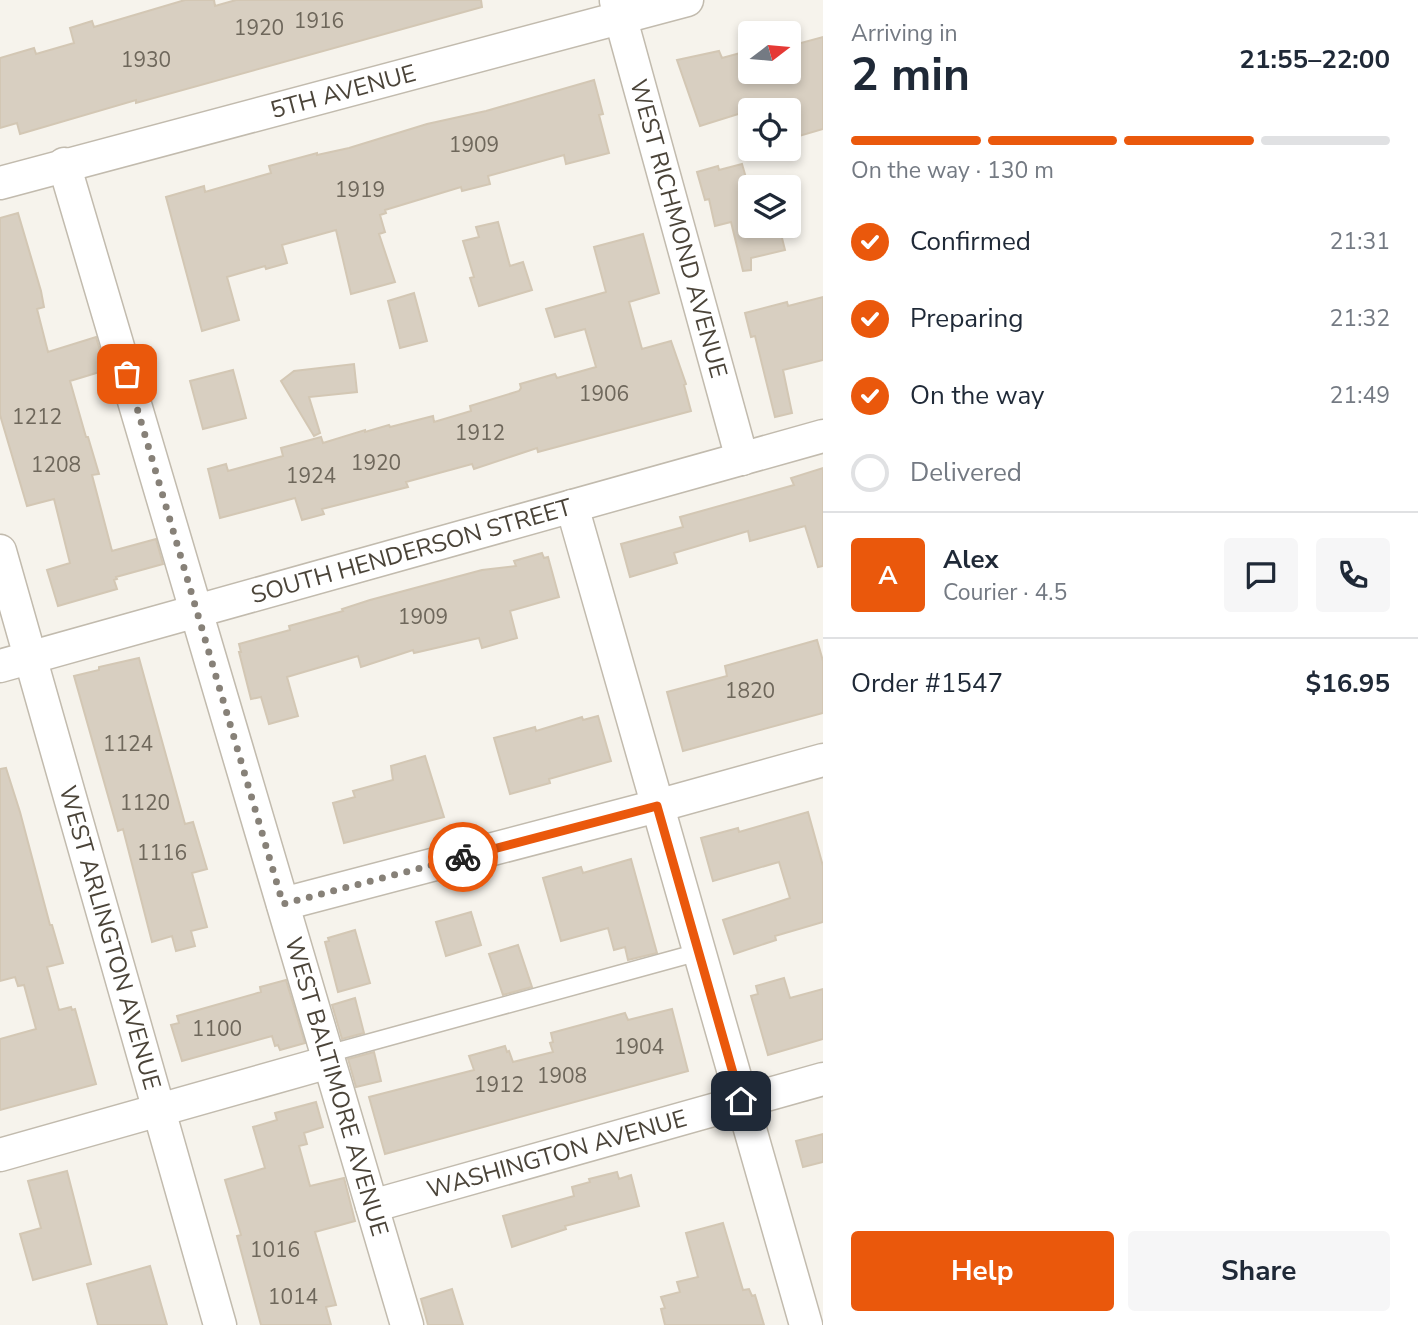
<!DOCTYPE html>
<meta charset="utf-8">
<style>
body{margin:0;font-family:"Nunito Sans",sans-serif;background:#f6f6f7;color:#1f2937;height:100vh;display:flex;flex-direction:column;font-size:26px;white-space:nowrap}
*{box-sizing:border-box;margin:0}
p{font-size:23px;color:#747a83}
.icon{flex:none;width:38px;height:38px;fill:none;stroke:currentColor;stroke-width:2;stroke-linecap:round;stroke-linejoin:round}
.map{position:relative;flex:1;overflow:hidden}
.sheet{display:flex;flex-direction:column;background:#fff;width:595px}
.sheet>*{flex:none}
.needle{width:46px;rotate:74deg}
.tools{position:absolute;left:738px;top:21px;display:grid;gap:14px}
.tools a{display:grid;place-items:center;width:63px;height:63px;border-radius:7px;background:#fff;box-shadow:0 4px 10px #0003;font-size:35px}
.pin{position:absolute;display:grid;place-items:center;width:60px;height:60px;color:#fff;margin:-30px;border-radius:14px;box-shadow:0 4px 10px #0006}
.courier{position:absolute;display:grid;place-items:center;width:70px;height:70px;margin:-35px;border:5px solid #ea580c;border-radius:50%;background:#fff;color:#222;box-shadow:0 2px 9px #0007}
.head em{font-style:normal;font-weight:700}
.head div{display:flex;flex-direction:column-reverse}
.head{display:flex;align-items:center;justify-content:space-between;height:119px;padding:0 28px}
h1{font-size:46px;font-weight:700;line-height:52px}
.bar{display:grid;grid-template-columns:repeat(4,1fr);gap:10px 7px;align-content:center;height:84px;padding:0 28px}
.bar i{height:9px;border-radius:5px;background:#e0e1e3}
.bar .on{background:#ea580c}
.bar p{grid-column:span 4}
.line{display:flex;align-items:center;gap:18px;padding:0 28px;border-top:2px solid #e0e1e3}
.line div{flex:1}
.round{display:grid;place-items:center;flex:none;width:74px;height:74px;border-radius:7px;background:#f6f6f7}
ol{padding:0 28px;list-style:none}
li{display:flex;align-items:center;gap:21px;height:77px}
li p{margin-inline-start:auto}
li .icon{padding:7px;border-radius:50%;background:#ea580c;color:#fff;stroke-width:4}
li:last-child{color:#747a83}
li i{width:38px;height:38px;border:4px solid #e0e1e3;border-radius:50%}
.action{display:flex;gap:14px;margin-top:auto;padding:14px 28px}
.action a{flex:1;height:80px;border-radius:7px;background:#ea580c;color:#fff;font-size:28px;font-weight:700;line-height:80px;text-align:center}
.action a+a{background:#f6f6f7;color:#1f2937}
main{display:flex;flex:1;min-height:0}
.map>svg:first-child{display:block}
.building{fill:#d8cfc1;stroke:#d3c7b4;stroke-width:2}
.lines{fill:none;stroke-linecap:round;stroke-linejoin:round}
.lane-casing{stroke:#c2bbae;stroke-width:19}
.street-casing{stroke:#c2bbae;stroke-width:35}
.lane{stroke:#fff;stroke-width:16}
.street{stroke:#fff;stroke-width:32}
.done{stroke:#878178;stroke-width:7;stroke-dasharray:0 12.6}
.route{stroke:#ea580c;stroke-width:9}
.labels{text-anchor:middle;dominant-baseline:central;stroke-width:7;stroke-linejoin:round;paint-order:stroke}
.number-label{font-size:21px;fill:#6e675b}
.street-label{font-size:24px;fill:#4b4439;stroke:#fff}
</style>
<main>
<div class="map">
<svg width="823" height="1325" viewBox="0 0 823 1325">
<rect width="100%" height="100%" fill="#f6f3ec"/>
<path class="building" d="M185,0H214L215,6L236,0H481L482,7L136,103V100L20,134L17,123L0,128V58L34,48L36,54L74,43L70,28L92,21L94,27Z
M823,37V129L789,139V110H751L700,126L677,60L719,51L722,58L751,50V72H796L790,46Z
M594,80L603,114L599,115L609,153L566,164L564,155L488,176L490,184L462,191L461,187L385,210L386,213L380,215L385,232L379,234L395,282L351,294L336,230L282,245L287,263L266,269L265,266L227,277L239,320L202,331L166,197L204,186L205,192L271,173L269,166L317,153V155L349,148L427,124L486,111Z
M742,164L751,195V226H779L785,250L751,258V270L743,271L731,222L715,226L709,199L705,200L697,172L718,166L719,170Z
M18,213L41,291L44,307L37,309L48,352L96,337L106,370L70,381L86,437H88L99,474L92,475L112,551L156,539L163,564L116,577L117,579L114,580L117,589L58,606L47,570L70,563L54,499L27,506L0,415V218Z
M498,222L510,266L523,262L532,290L479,306L470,278L474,277L463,241L479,237L476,227Z
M643,234L659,293L629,302L642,349L671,341L686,384L684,385L691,411L538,452L537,448L474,469L472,464L406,482L408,487L322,509L324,514L302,520L295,498L220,518L208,469L226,464L228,471L283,456L281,448L321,437L323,443L365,430V432L389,425L390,427L433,416L434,422L471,411L470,406L519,391L521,388L520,384L555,374L557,378L596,367L585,329L555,337L546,309L606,292L594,247Z
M414,293L427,341L400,348L388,301Z
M823,297V360L783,370L792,413L775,417L755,336L751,337L745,313L787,302L788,306Z
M354,364L357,392L309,397L320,433L314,436L281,381L294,371Z
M233,370L246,418L203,429L190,381Z
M823,468V566L818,567L805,526L750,541L748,531L674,553L677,563L630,577L621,544L683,527L680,517L794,485L791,478Z
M542,553L544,558L548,557L559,597L510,611L517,638L482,648L479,638L414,653L413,650L361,667L358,656L287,677L298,716L269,724L261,697L251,699L239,652H241L239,644L290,630L289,626L343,611L342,609L370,600L482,570L516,566L514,561Z
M817,640L823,661V713L683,751L667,692L727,676L725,666Z
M139,658L185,824L193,822L207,869L192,873L207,927L191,931L195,946L176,951L172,936L152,942L123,829L118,831L74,676L99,670V667Z
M598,716L611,761L549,779L550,783L510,794L494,738L535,727L536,731L582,717L583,720Z
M425,756L444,817L344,843L333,803L355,797L353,791L393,780L391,766Z
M6,768L20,812L50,925H52L63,963L47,967L59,1010L71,1007L72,1010L75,1009L96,1084L0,1110V1039L36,1029L24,985L18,986L15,977L0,981V769Z
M808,812L823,866V922L775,936L776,940L734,954L723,920L790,898L779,862L713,881L701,838L738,828L739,832Z
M631,859L657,953L628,960L625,947L614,950L608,928L561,941L543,878L581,867L583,873Z
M471,912L481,945L446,956L436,922Z
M355,930L370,983L338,992L325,942L329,941L328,938Z
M518,945L532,987L503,995L489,954Z
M784,978L790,998L823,989V1039L768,1055L751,996L758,994L756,986Z
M286,980L305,1043L280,1050L278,1045L275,1046L272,1036L182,1061L171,1025L179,1023L177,1016L261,992L260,987Z
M355,998L364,1033L342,1039L332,1005Z
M672,1009L688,1071L385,1154L369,1097L474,1070L469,1056L505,1046L507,1052L509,1051L513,1062L553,1052L550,1043L553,1042L551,1033L625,1013L628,1020Z
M374,1052L381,1081L356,1087L348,1059Z
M316,1102L323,1127L304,1133L307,1144L299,1146L310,1186L344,1178L355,1221L315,1232L336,1305L326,1307L331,1325H261L240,1247L237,1236L241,1235L225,1180L265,1168L253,1127L277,1120L275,1113Z
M823,1134V1162L803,1167L796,1141Z
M67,1171L91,1264L33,1280L20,1234L41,1228L28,1181Z
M617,1172L619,1179L631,1175L639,1206L565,1226L566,1229L512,1247L503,1216L574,1196L572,1187L590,1182L589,1179Z
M723,1223L743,1290L749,1289L752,1296L755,1295L764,1325H665L661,1309L665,1308L661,1297L680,1292L677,1282L698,1277L686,1233Z
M150,1266L167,1325H98L87,1284Z
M452,1289L463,1325H428L421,1299Z"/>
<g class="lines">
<defs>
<path id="lane" d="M327,1054L699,952"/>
<g id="street">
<path id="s1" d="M616,1L742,459"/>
<path id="s2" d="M64,164L407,1325"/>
<path id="s3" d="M0,183L687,0"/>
<path d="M572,506L806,1325"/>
<path id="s4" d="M0,551L220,1325"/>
<path id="s5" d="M0,666L823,436"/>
<path d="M283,904L657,806L823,760"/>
<path d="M0,1155L329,1062"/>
<path id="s6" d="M372,1206L823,1079"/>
</g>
</defs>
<use href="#lane" class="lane-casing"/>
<use href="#street" class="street-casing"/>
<use href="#lane" class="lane"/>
<use href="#street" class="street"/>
</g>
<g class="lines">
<path class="done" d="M127,374L283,904L463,857"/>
<path class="route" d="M463,857L657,806L741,1101"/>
</g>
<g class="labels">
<g class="number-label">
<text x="319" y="21">1916</text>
<text x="259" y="28">1920</text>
<text x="146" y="60">1930</text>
<text x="474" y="145">1909</text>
<text x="360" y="190">1919</text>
<text x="604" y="394">1906</text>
<text x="37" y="417">1212</text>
<text x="480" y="433">1912</text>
<text x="376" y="463">1920</text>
<text x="56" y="465">1208</text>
<text x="311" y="476">1924</text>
<text x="423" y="617">1909</text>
<text x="750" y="691">1820</text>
<text x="128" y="744">1124</text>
<text x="145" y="803">1120</text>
<text x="162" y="853">1116</text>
<text x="217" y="1029">1100</text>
<text x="639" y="1047">1904</text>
<text x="562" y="1076">1908</text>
<text x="499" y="1085">1912</text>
<text x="275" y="1250">1016</text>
<text x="293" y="1297">1014</text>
</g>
<g class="street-label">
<text stroke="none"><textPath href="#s3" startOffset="355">5TH AVENUE</textPath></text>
<text stroke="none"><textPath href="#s1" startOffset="236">WEST RICHMOND AVENUE</textPath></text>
<text stroke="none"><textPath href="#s5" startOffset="427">SOUTH HENDERSON STREET</textPath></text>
<text stroke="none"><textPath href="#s4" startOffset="402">WEST ARLINGTON AVENUE</textPath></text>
<text stroke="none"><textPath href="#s2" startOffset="962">WEST BALTIMORE AVENUE</textPath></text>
<text stroke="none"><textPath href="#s6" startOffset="192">WASHINGTON AVENUE</textPath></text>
</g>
</g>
</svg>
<div class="tools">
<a><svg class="needle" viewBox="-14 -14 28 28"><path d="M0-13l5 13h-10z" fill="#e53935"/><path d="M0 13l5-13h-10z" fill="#747a83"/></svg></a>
<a><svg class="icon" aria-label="locate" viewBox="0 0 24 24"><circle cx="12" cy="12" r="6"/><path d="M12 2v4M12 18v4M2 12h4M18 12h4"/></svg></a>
<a><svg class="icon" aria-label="layers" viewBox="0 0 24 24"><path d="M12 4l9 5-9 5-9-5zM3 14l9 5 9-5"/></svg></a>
</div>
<div class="pin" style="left:127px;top:374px;background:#ea580c"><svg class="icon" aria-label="bag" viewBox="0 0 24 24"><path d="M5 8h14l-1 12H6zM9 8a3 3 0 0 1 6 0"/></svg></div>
<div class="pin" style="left:741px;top:1101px;background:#1f2937"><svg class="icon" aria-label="home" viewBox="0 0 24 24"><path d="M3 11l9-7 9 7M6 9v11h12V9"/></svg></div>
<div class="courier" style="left:463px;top:857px"><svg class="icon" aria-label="bike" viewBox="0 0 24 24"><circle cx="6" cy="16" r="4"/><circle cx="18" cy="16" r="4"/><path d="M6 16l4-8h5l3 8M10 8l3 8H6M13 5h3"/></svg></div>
</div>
<section class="sheet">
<div class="head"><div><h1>2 min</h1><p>Arriving in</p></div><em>21:55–22:00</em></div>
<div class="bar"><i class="on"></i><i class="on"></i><i class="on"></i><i></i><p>On the way · 130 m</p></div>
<ol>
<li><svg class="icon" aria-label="check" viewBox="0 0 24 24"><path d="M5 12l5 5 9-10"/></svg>Confirmed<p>21:31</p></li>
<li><svg class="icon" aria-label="check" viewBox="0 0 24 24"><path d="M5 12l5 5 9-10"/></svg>Preparing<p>21:32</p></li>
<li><svg class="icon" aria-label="check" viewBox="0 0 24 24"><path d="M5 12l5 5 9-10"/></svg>On the way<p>21:49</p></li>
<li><i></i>Delivered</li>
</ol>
<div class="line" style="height:126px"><b class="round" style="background:#ea580c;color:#fff">A</b><div><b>Alex</b><p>Courier · 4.5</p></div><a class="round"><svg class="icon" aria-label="chat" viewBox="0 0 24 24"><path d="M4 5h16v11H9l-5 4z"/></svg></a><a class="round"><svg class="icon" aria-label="phone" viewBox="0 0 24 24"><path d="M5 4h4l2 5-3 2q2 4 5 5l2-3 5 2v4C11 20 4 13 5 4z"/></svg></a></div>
<div class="line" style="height:91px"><div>Order #1547</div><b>$16.95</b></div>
<div class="action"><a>Help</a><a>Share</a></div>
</section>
</main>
